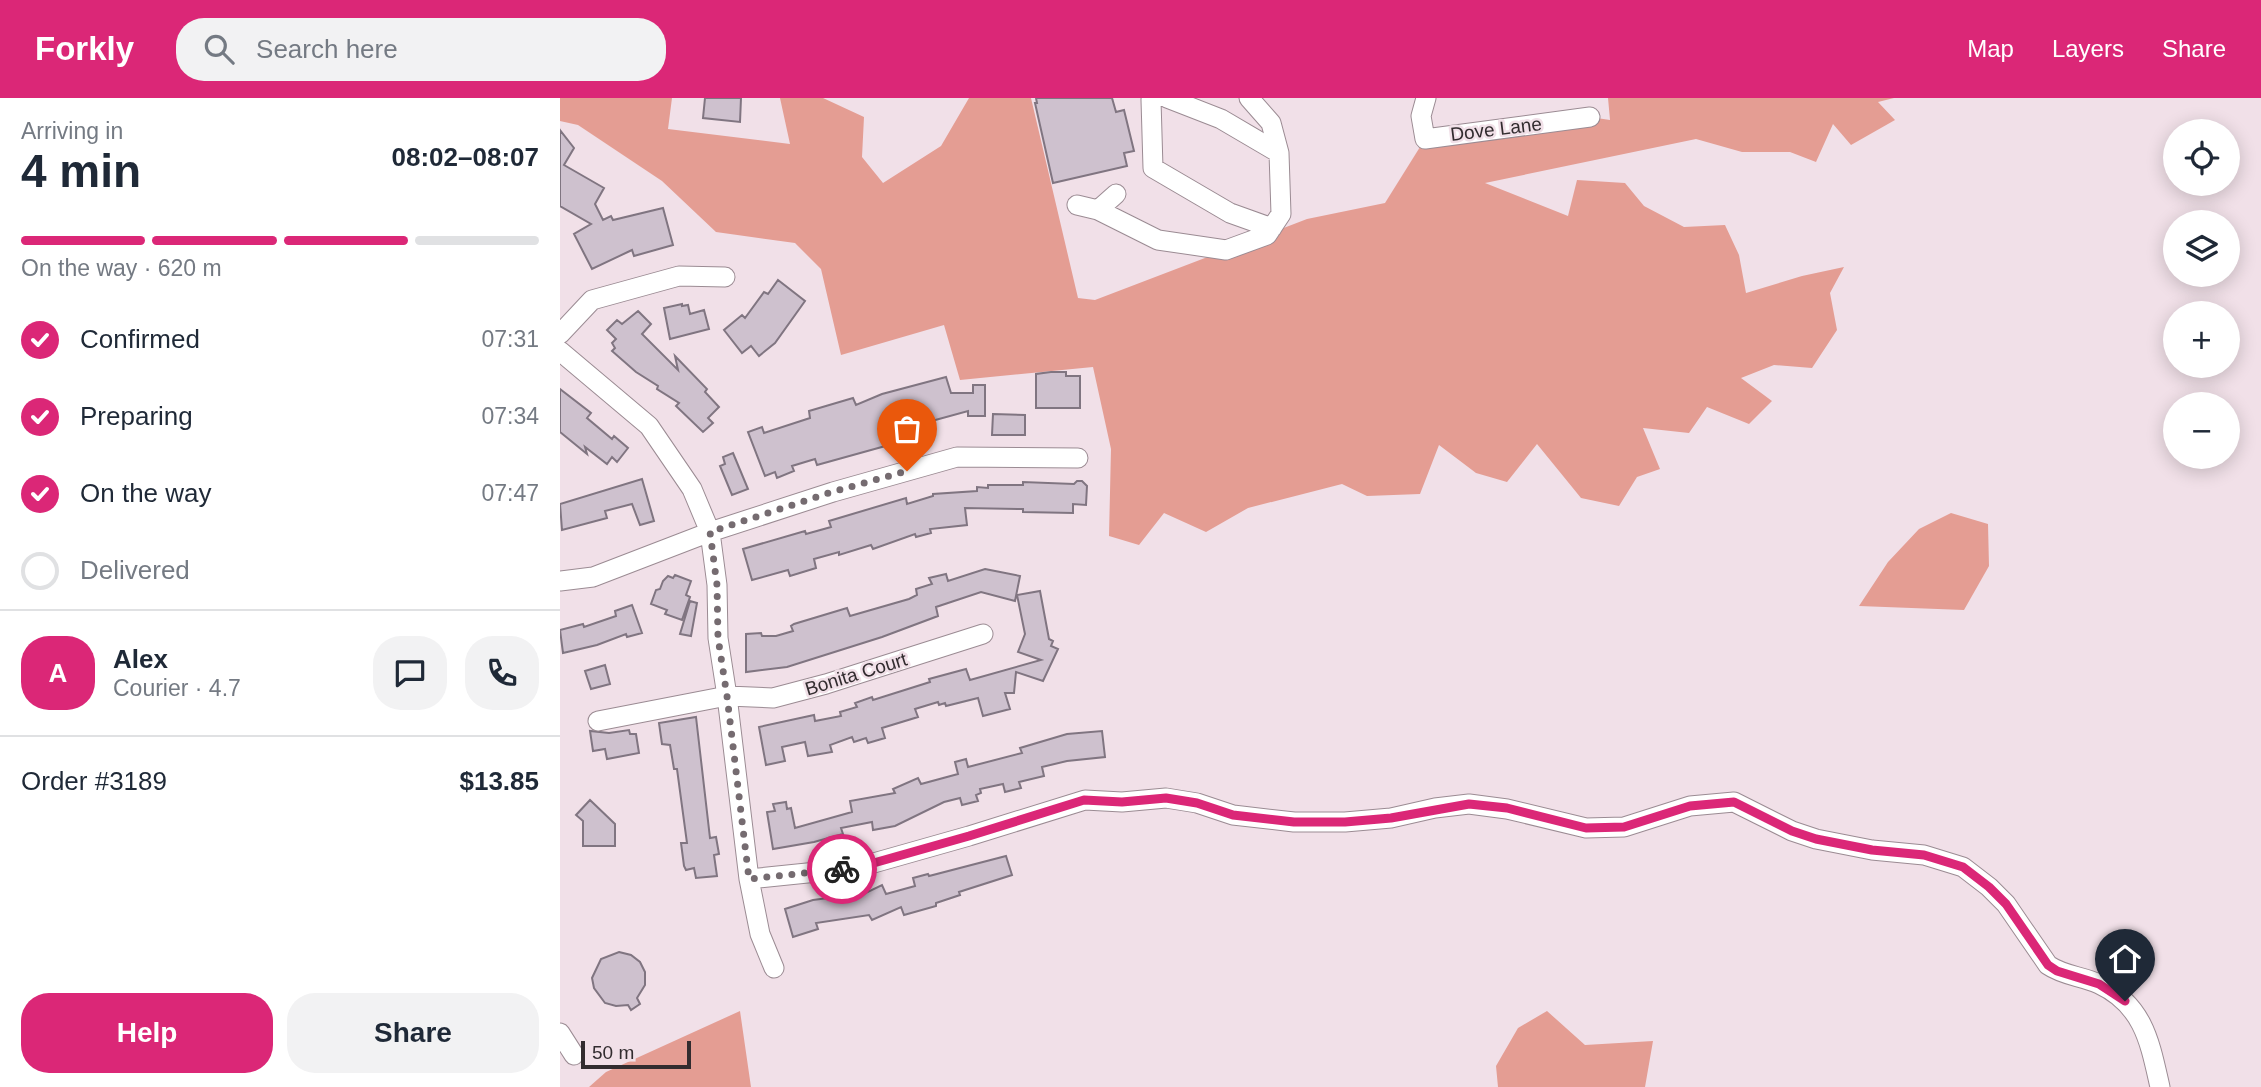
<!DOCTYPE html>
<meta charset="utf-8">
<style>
body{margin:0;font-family:Helvetica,sans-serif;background:#f2f2f3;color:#1f2937;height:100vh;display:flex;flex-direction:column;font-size:26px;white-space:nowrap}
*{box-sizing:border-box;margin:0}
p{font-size:23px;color:#747a83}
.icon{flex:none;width:38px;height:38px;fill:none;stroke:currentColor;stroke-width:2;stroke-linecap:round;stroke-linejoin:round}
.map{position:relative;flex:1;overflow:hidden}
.details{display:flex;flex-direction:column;background:#fff;width:560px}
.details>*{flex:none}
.buttons{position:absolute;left:1603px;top:21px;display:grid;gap:14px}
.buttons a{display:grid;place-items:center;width:77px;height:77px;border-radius:50%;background:#fff;box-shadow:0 4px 18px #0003;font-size:35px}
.scale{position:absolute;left:21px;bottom:18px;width:110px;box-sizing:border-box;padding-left:7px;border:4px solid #322c2f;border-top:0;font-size:19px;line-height:24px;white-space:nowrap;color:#322c2f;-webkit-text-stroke:5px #f1e0e8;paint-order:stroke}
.pin{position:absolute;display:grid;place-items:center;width:60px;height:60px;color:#fff;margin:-72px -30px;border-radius:50% 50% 50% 0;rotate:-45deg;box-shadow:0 0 7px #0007}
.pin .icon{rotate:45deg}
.courier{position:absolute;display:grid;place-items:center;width:70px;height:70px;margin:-35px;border:5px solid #db2777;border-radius:50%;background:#fff;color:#222;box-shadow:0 2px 9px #0007}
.summary em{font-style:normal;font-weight:700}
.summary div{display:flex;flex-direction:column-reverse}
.summary{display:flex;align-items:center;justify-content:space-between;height:119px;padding:0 21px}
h1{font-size:46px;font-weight:700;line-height:52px}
.bar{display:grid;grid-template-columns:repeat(4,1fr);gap:10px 7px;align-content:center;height:84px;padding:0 21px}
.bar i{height:9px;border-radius:5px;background:#e0e1e3}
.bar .current{background:#db2777}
.bar p{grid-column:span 4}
.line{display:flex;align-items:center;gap:18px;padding:0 21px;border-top:2px solid #e0e1e3}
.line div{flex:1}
.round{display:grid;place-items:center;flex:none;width:74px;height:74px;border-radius:28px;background:#f2f2f3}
ol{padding:0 21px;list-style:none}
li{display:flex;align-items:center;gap:21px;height:77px}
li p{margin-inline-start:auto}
li .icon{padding:7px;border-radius:50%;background:#db2777;color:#fff;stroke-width:4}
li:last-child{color:#747a83}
li i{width:38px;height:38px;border:4px solid #e0e1e3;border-radius:50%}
.button{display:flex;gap:14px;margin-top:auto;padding:14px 21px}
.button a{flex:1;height:80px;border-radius:28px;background:#db2777;color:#fff;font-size:28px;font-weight:700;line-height:80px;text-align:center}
.button a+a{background:#f2f2f3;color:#1f2937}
header{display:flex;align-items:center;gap:42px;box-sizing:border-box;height:98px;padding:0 35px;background:#db2777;color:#fff}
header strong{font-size:33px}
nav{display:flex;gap:38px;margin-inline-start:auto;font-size:24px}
.search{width:490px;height:63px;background:#f2f2f3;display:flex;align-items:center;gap:18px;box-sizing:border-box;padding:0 24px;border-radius:28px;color:#747a83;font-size:26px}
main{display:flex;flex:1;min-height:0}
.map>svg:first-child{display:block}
.green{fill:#e49d93}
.building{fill:#cec1ce;stroke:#807581;stroke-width:2}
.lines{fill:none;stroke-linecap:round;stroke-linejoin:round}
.minor-casing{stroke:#9b8b93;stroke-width:21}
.minor{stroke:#fff;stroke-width:19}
.done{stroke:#756b70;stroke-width:7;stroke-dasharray:0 12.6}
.route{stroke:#db2777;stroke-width:9}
.labels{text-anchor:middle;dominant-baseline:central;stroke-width:5;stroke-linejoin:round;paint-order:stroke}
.street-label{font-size:19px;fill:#322c2f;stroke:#f1e0e8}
</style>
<header>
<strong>Forkly</strong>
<div class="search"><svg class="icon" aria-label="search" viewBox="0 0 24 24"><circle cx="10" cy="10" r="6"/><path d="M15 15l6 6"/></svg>Search here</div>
<nav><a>Map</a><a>Layers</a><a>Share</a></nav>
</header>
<main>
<section class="details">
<div class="summary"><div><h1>4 min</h1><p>Arriving in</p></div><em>08:02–08:07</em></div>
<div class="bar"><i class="current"></i><i class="current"></i><i class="current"></i><i></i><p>On the way · 620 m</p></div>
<ol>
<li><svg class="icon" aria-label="check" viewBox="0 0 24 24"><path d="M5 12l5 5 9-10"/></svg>Confirmed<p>07:31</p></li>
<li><svg class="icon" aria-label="check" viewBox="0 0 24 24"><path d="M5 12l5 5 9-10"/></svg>Preparing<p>07:34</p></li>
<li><svg class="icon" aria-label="check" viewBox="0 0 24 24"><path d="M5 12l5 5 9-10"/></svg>On the way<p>07:47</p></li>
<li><i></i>Delivered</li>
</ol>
<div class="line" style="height:126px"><b class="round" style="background:#db2777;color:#fff">A</b><div><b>Alex</b><p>Courier · 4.7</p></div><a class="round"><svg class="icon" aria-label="chat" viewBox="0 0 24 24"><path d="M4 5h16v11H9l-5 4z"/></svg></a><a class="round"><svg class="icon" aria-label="phone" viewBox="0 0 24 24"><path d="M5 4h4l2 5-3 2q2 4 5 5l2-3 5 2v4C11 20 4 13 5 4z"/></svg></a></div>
<div class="line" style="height:91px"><div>Order #3189</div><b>$13.85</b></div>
<div class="button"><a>Help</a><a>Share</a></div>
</section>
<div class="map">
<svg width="1701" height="989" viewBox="0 0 1701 989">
<rect width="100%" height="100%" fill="#f1e0e8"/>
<path class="green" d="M0,0H112L108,31L230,46L220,0H263L304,19L302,59L323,85L381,48L409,0H471L518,200L535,202L747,121L825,105L865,41L1030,19L1050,22L1048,0H1334L1318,4L1335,22L1291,47L1273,26L1256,64L1230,54H1182L1136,41L925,85L1008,118L1017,82L1065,85L1084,108L1124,129L1165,127L1179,157L1186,195L1242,178L1284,169L1270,195L1277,232L1252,270L1214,267L1181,280L1212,303L1189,326L1147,309L1129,335L1083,330L1100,371L1077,379L1059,408L1021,400L977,346L947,384L916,375L879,347L860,396L807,398L782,386L688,410L646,434L604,415L579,447L549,438L551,351L533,269L400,282L384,227L281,257L261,171L235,145L156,134L102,83L18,27L0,23Z
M1391,415L1428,426L1429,468L1404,512L1299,508L1328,464L1359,431Z
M180,913L191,989H29L46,974Z
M987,913L1025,947L1093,943L1085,989H938L936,968L958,930Z"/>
<path class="building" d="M145,0H181L180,24L143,20Z
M476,0H552L556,14L564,12L574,53L564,55L567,68L493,85L475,5H477Z
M0,32L14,50L4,67L44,90L35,106L43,122L51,118L53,122L103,110L113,147L74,158L72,152L32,171L14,136L31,126L0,108Z
M218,182L245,203L215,245L199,258L191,248L182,255L164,232L182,217L185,220L204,194L208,196Z
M122,206V208L128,207L130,216L144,212L149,231L110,241L104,210Z
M78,213L91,226L82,236L118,272L115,258L147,291L145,294L159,309L148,320L153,325L143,334L116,308L119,305L97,291L98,288L76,274L52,253L55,250L52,245L56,241L47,232L57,222L62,226Z
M491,274H506V278H520V310H476V276Z
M386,279L391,295H413V287H425V318H408V313L368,324L344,331L347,342L257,367L255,361L232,368L234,373L217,380L215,374L205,378L188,334L202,329L204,335L250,320L249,313L293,300L296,307L322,296Z
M0,291L31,315L27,320L52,341L54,338L68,350L57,364L52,359L47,366L25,349L27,356L0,334Z
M433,316L465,317V337H432Z
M173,355L188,391L172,397L160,368L165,366L163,359Z
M82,381L94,423L80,427L72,406L45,413L47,420L2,432L0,406Z
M517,383H522L527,388L526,407L513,406V415L463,414V411L405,410L407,427L370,431L371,435L356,439L355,436L313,451L311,447L279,457V454L254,461L256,470L230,478L228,472L192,482L183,451L245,433L246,436L271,429L269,423L346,400L347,406L373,398V396L417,393V389L428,390V387H463V384L514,386Z
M425,471L460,478L455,503L421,494L376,509L378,518L322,539L227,569L186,574V536L201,535L202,538H216L233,533L231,528L234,526L287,510L290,518L349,501L357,497L356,491L372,486L369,480L386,476L388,483Z
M115,477L131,483L126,497L130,499L122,522L105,516L107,512L91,506L96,492L100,491L103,483L108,478L113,480Z
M480,493L489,541L493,543L491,548L498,551L483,583L456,574L454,595H445L450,611L423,618L418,600L386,608L385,605L379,607L378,604L355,611L358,619L322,630L325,640L308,645L306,640L294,644L292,639L270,647L272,654L248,658L245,644L222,649L225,663L206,667L199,629L254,617L255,623L281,618L280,614L297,609L295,605L312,599L313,602L370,584L369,581L406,571L410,582L481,562L458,554L465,536L457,497Z
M130,503L137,505L131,538L120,536Z
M72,507L82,535L67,539L66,536L37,547L3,555L0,532L23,526L24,529L56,518L55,513Z
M45,567L50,586L31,591L25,573Z
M136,619L150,740L156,739L159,756L154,757L157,778L136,780L134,770L126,772L124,768L121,745H127L117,671H114L110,647L102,646L99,625Z
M69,632L70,636H76L79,655L47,661L45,651L33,653L30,633L49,635Z
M542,633L545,659L507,663L482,669L484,678L459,684L461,690L445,694L443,686L420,691L421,695L416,697L418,703L402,707L400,700L384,704L335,728L313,732L312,724L281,730L283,736L254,744L213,751L207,714L215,713L213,706L226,704L227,711L231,710L235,730L292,714L290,703L335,695L333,691L358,680L361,686L398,676L395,664L406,661L408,669L462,655L460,650L507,636Z
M30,702L55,726V748H23V723L16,717Z
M446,758L452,777L399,794L400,797L376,805V808L344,817L341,809L312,822L309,817L256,825L258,831L233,839L225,811L253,802L290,797L291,802L322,787L326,796L355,788L353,780L368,776L369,778Z
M59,854L71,857L80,864L85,874V887L77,900L80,906L71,912L68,907L56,908L45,905L34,890L32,880L41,861Z"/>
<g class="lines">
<defs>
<path id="minor" d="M596,0L591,2L593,70L670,115L712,130
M607,0L661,21L719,55
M866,0L861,18L865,41L1030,19
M556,96L538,112L598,142L666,152L707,137L721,116L719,55L711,25L689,0
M517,107L538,112
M0,236L32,202L119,178L165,179
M0,253L89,328L132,391L150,434L157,487L158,540L167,598L189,781L200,836L214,870
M0,483L33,479L150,434L273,394L397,359L518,360
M38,623L167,598L213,600L266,586L423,536
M189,781L296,770L409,738L525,702L562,704L606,700L637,705L673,717L734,724H785L831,720L875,710L909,706L947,711L1026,730L1064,729L1130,708L1174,704L1232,733L1256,741L1312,752L1364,757L1403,769L1429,789L1446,806L1488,867C1504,878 1522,878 1539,886C1584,907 1590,945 1600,989
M0,935L14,957"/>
</defs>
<use href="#minor" class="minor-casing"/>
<use href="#minor" class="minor"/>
</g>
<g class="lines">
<path class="done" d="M282,771L189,781L167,598L158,540L157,487L150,434L272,394L347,373"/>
<path class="route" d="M282,771L296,770L409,738L524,702L562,704L606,700L637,705L673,717L734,724H785L831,720L909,706L947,710L1026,730L1064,729L1130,708L1174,704L1232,733L1256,741L1312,752L1364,757L1403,769L1429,789L1446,806L1488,867L1497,873L1539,886L1565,903"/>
</g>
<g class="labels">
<g class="street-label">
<text transform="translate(936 31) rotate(-7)">Dove Lane</text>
<text transform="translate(296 576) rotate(-17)">Bonita Court</text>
</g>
</g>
</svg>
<div class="buttons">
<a><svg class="icon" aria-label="locate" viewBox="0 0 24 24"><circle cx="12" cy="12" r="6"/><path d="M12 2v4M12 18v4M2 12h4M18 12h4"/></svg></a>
<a><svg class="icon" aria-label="layers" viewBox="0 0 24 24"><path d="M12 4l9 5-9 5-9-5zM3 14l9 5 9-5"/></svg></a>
<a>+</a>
<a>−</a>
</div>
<div class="scale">50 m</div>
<div class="pin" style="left:347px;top:373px;background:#ea580c"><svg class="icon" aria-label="bag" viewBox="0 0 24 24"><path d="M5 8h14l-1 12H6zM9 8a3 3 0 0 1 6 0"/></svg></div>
<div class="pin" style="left:1565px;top:903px;background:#1f2937"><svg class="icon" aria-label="home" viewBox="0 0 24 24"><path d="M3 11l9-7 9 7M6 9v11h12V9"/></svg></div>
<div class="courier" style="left:282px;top:771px"><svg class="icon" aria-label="bike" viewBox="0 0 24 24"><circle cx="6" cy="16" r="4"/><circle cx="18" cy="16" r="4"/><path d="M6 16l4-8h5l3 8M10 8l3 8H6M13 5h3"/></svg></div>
</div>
</main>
